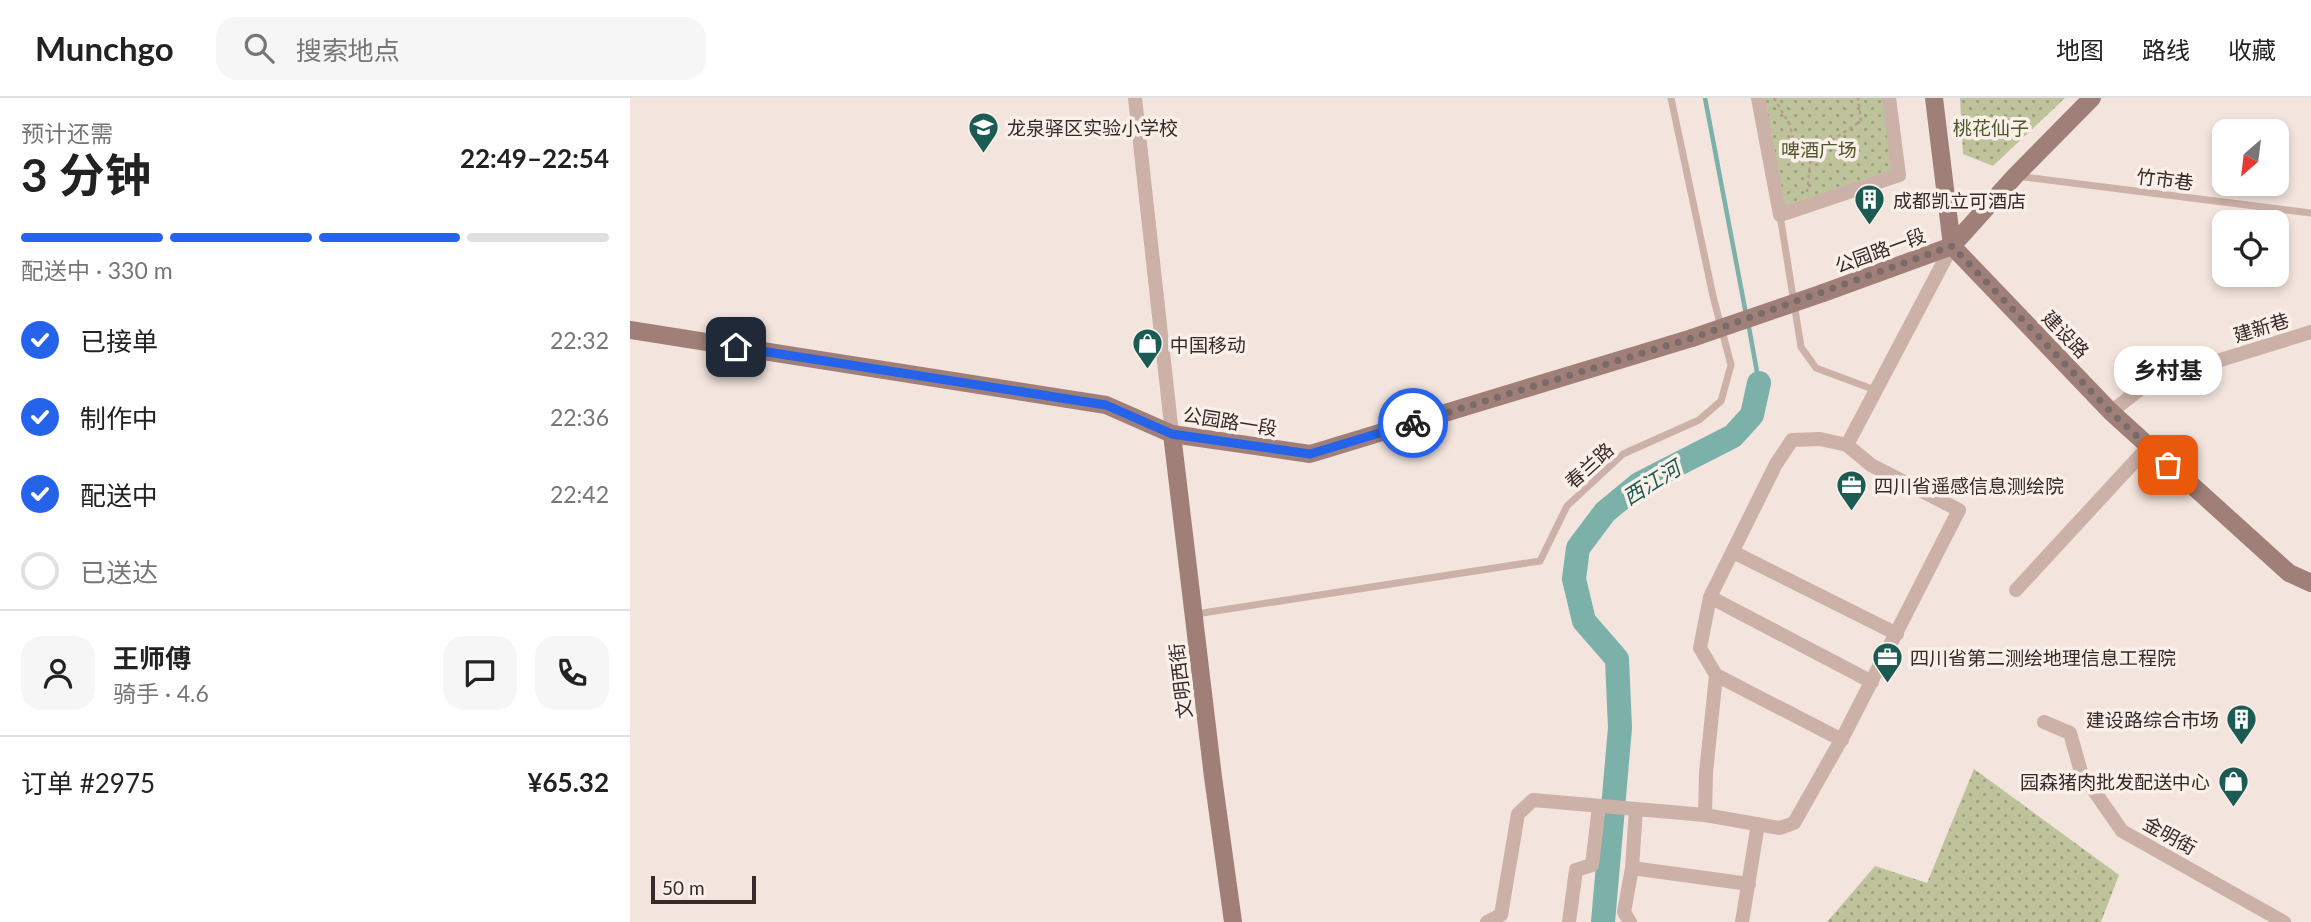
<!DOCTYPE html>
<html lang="zh">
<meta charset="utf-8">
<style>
body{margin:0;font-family:Lato,"Noto Sans SC",sans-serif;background:#f6f6f6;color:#222;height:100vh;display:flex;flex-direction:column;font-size:26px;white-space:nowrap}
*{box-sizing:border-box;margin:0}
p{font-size:23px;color:#767676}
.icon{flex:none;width:38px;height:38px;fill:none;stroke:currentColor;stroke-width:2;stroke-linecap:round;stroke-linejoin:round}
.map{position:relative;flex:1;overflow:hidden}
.sheet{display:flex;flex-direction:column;background:#fff;width:630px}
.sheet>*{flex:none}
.needle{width:46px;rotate:208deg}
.fabs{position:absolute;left:1582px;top:21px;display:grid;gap:14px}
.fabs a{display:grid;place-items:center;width:77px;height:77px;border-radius:14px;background:#fff;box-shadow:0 4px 10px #0003;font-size:35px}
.scale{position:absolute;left:21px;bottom:18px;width:105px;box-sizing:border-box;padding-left:7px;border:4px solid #382a28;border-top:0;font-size:19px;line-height:24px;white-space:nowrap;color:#382a28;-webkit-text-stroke:5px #faefe9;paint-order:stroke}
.pin{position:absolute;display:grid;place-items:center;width:60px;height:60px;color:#fff;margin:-30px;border-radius:14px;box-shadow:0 4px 10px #0006}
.courier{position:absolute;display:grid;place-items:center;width:70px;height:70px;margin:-35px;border:5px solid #2563eb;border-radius:50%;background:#fff;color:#222;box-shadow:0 2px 9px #0007}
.bubble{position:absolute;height:49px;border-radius:21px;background:#fff;box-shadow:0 4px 10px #0003;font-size:23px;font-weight:700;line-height:49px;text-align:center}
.overview em{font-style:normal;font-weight:700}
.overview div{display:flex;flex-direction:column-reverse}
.overview{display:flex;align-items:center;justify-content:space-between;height:119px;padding:0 21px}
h1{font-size:46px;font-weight:700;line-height:52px}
.bar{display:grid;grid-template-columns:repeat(4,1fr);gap:10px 7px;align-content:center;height:84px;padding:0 21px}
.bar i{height:9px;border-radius:5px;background:#e0e0e0}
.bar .current{background:#2563eb}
.bar p{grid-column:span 4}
.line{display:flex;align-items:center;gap:18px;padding:0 21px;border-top:2px solid #e0e0e0}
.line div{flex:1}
.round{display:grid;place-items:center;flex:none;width:74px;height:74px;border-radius:21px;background:#f6f6f6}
ol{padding:0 21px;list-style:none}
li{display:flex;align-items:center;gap:21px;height:77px}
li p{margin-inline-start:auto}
li .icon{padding:7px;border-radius:50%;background:#2563eb;color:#fff;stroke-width:4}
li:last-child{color:#767676}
li i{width:38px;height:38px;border:4px solid #e0e0e0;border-radius:50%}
header{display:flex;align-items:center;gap:42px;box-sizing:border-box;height:98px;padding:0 35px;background:#fff;border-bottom:2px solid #e0e0e0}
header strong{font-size:33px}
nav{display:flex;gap:38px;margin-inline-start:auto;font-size:24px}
.search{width:490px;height:63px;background:#f6f6f6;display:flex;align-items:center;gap:18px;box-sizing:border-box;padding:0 24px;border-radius:21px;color:#767676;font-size:26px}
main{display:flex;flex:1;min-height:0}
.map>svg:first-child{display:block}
.grass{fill:url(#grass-dots)}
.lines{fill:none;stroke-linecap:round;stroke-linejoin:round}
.stream{stroke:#7bb1a8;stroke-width:4.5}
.river{stroke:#7bb1a8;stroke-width:24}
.path{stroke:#b89b92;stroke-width:2.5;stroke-dasharray:3.5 3.5;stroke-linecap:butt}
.lane{stroke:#ccb1a8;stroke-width:7}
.street{stroke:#ccb1a8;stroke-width:14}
.secondary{stroke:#a07f79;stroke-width:18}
.secondary-bridge{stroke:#a07f79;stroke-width:18}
.done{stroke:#796b67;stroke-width:7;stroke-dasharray:0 12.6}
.route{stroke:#2563eb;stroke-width:9}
.labels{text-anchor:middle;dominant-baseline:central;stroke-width:7;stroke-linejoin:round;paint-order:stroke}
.poi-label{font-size:19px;fill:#382a28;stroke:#faefe9;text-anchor:start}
.park-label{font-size:19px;fill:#50572b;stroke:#faefe9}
.street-label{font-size:19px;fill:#382a28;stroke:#faefe9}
.water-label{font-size:21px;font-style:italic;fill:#1c5b53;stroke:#faefe9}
</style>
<header>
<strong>Munchgo</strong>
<div class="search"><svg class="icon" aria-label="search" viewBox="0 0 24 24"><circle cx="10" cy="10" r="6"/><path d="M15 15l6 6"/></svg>搜索地点</div>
<nav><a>地图</a><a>路线</a><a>收藏</a></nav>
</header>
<main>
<section class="sheet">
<div class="overview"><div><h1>3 分钟</h1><p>预计还需</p></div><em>22:49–22:54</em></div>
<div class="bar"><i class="current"></i><i class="current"></i><i class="current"></i><i></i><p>配送中 · 330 m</p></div>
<ol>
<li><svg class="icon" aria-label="check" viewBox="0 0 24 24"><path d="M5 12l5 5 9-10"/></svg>已接单<p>22:32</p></li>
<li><svg class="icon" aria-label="check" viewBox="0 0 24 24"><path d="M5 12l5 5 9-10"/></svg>制作中<p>22:36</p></li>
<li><svg class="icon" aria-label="check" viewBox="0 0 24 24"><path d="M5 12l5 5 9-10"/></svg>配送中<p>22:42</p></li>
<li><i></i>已送达</li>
</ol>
<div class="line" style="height:126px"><a class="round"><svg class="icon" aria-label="person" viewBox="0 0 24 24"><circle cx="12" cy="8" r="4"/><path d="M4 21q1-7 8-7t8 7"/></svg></a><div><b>王师傅</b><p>骑手 · 4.6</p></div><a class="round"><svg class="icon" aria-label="chat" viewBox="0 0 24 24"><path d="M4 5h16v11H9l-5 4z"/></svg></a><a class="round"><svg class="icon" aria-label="phone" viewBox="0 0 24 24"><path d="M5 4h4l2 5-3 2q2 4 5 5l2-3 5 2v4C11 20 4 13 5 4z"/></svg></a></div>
<div class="line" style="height:91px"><div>订单 #2975</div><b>¥65.32</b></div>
</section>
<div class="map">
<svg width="1681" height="824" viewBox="0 0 1681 824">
<defs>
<pattern id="grass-dots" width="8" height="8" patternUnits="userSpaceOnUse" patternTransform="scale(1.75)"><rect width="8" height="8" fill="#bec39c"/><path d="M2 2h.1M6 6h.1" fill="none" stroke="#9b9f7f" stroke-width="1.8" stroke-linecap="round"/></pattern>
</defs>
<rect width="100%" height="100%" fill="#f3e4dd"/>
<path class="grass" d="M1128,0H1259L1269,77L1150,117Z
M1330,0H1435L1363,68L1333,56Z
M1344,671L1489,777L1471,824H1197L1245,768L1297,785Z"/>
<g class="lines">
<path class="stream" d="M1075,0L1116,216
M1118,224L1129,285"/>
<path class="river" d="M973,824L990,630L987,561L954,523L944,481L948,450L975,414L1009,386L1103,338L1122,317L1129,285"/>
<path class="path" d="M1144,0L1160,27L1164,46L1181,56
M1177,94L1181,56L1231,23L1228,0"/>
<path class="lane" d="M1386,78L1681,115
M1150,117L1171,249L1186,270L1245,292
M566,516L910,463L937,408L993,356L1069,322L1091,303L1101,267L1083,198L1041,0"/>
<path class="street" d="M505,0L542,336
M1128,0L1150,117L1269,77L1259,0
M1481,314L1519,284L1681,234
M1217,347L1322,148
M1103,454L1267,536
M1386,492L1518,349
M1080,499L1242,584
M1086,577L1212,642
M1414,624L1440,635L1451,674L1492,733L1654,824
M1002,770L1119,786
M857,824L871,817L888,716L903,702L1075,717L1150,730L1164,725L1215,635L1329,412L1241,367L1217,347L1190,341L1162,342L1146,366L1080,499L1070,550L1086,577L1076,675L1075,717
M939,824L946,772L962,767L969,708
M1000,824L994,814L1002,770L1006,711
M1112,824L1128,726"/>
<path class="secondary" d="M1304,0L1322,148
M1322,148L1481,314L1659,475L1681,485
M1193,195L1322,148L1385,78L1462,0
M0,232L476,307L542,336L680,356L1062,240
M542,336L583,679L603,824"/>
<path class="secondary-bridge" d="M1062,240L1193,195"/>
</g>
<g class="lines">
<path class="done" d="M783,325L1062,240L1322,148L1481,314L1538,367"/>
<path class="route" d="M106,249L476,307L542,336L680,356L783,325"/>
</g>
<defs>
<symbol id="school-pin" viewBox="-11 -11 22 30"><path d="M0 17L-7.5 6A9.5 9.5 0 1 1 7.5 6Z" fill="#1c5b53" stroke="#faefe9"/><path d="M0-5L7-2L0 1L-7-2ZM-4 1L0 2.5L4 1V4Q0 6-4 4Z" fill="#fff"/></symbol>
<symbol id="building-pin" viewBox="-11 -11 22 30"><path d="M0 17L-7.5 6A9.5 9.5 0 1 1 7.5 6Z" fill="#1c5b53" stroke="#faefe9"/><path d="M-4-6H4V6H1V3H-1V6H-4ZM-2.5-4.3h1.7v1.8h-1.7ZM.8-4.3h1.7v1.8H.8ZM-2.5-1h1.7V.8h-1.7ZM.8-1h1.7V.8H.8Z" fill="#fff"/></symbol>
<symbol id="shop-pin" viewBox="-11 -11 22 30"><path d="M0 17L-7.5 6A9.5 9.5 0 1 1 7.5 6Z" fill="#1c5b53" stroke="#faefe9"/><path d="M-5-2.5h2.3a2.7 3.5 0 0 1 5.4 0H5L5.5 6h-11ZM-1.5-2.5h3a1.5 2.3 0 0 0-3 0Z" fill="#fff"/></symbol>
<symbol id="office-pin" viewBox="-11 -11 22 30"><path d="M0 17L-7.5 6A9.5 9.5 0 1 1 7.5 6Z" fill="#1c5b53" stroke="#faefe9"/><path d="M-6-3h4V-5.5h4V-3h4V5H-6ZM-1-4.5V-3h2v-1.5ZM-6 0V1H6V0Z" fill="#fff"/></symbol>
</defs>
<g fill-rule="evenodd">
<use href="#school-pin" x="336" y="12" width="35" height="47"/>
<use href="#building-pin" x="1222" y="84" width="35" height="47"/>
<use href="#shop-pin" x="500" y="228" width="35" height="47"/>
<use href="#office-pin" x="1204" y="370" width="35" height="47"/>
<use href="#office-pin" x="1240" y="542" width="35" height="47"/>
<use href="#building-pin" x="1594" y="604" width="35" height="47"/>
<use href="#shop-pin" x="1586" y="666" width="35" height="47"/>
</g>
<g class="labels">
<g class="poi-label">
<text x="377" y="29">龙泉驿区实验小学校</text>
<text x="1263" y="102">成都凯立可酒店</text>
<text x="540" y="246">中国移动</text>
<text x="1244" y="387">四川省遥感信息测绘院</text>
<text x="1280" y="559">四川省第二测绘地理信息工程院</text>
<text x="1589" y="621" text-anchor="end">建设路综合市场</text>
<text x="1580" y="683" text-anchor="end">园森猪肉批发配送中心</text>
</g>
<g class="park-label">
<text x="1361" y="29">桃花仙子</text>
<text x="1189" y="51">啤酒广场</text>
</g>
<g class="street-label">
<text transform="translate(1535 81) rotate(7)">竹市巷</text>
<text transform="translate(1250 152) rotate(-20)">公园路一段</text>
<text transform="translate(1631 229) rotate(-17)">建新巷</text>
<text transform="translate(1436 236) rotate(46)">建设路</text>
<text transform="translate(600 323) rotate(9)">公园路一段</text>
<text transform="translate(959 367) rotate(-42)">春兰路</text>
<text transform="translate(550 583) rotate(-97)">文明西街</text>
<text transform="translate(1540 737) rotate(29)">金明街</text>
</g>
<g class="water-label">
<text transform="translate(1021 384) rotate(-32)">西江河</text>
</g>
</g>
</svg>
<div class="fabs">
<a><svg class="needle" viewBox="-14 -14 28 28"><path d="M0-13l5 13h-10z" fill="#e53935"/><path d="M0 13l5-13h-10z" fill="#767676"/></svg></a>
<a><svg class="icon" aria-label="locate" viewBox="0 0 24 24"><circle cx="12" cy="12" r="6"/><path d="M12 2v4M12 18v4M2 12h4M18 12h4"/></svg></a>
</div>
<div class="scale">50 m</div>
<div class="pin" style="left:1538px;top:367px;background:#ea580c"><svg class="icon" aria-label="bag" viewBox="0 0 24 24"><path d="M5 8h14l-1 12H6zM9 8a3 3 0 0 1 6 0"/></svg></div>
<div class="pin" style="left:106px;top:249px;background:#1f2937"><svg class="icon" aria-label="home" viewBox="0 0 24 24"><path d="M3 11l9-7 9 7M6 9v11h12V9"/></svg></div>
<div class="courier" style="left:783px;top:325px"><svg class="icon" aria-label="bike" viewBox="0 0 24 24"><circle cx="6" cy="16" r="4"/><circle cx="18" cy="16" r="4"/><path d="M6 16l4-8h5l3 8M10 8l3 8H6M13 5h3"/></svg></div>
<div class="bubble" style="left:1484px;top:248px;width:108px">乡村基</div>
</div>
</main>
